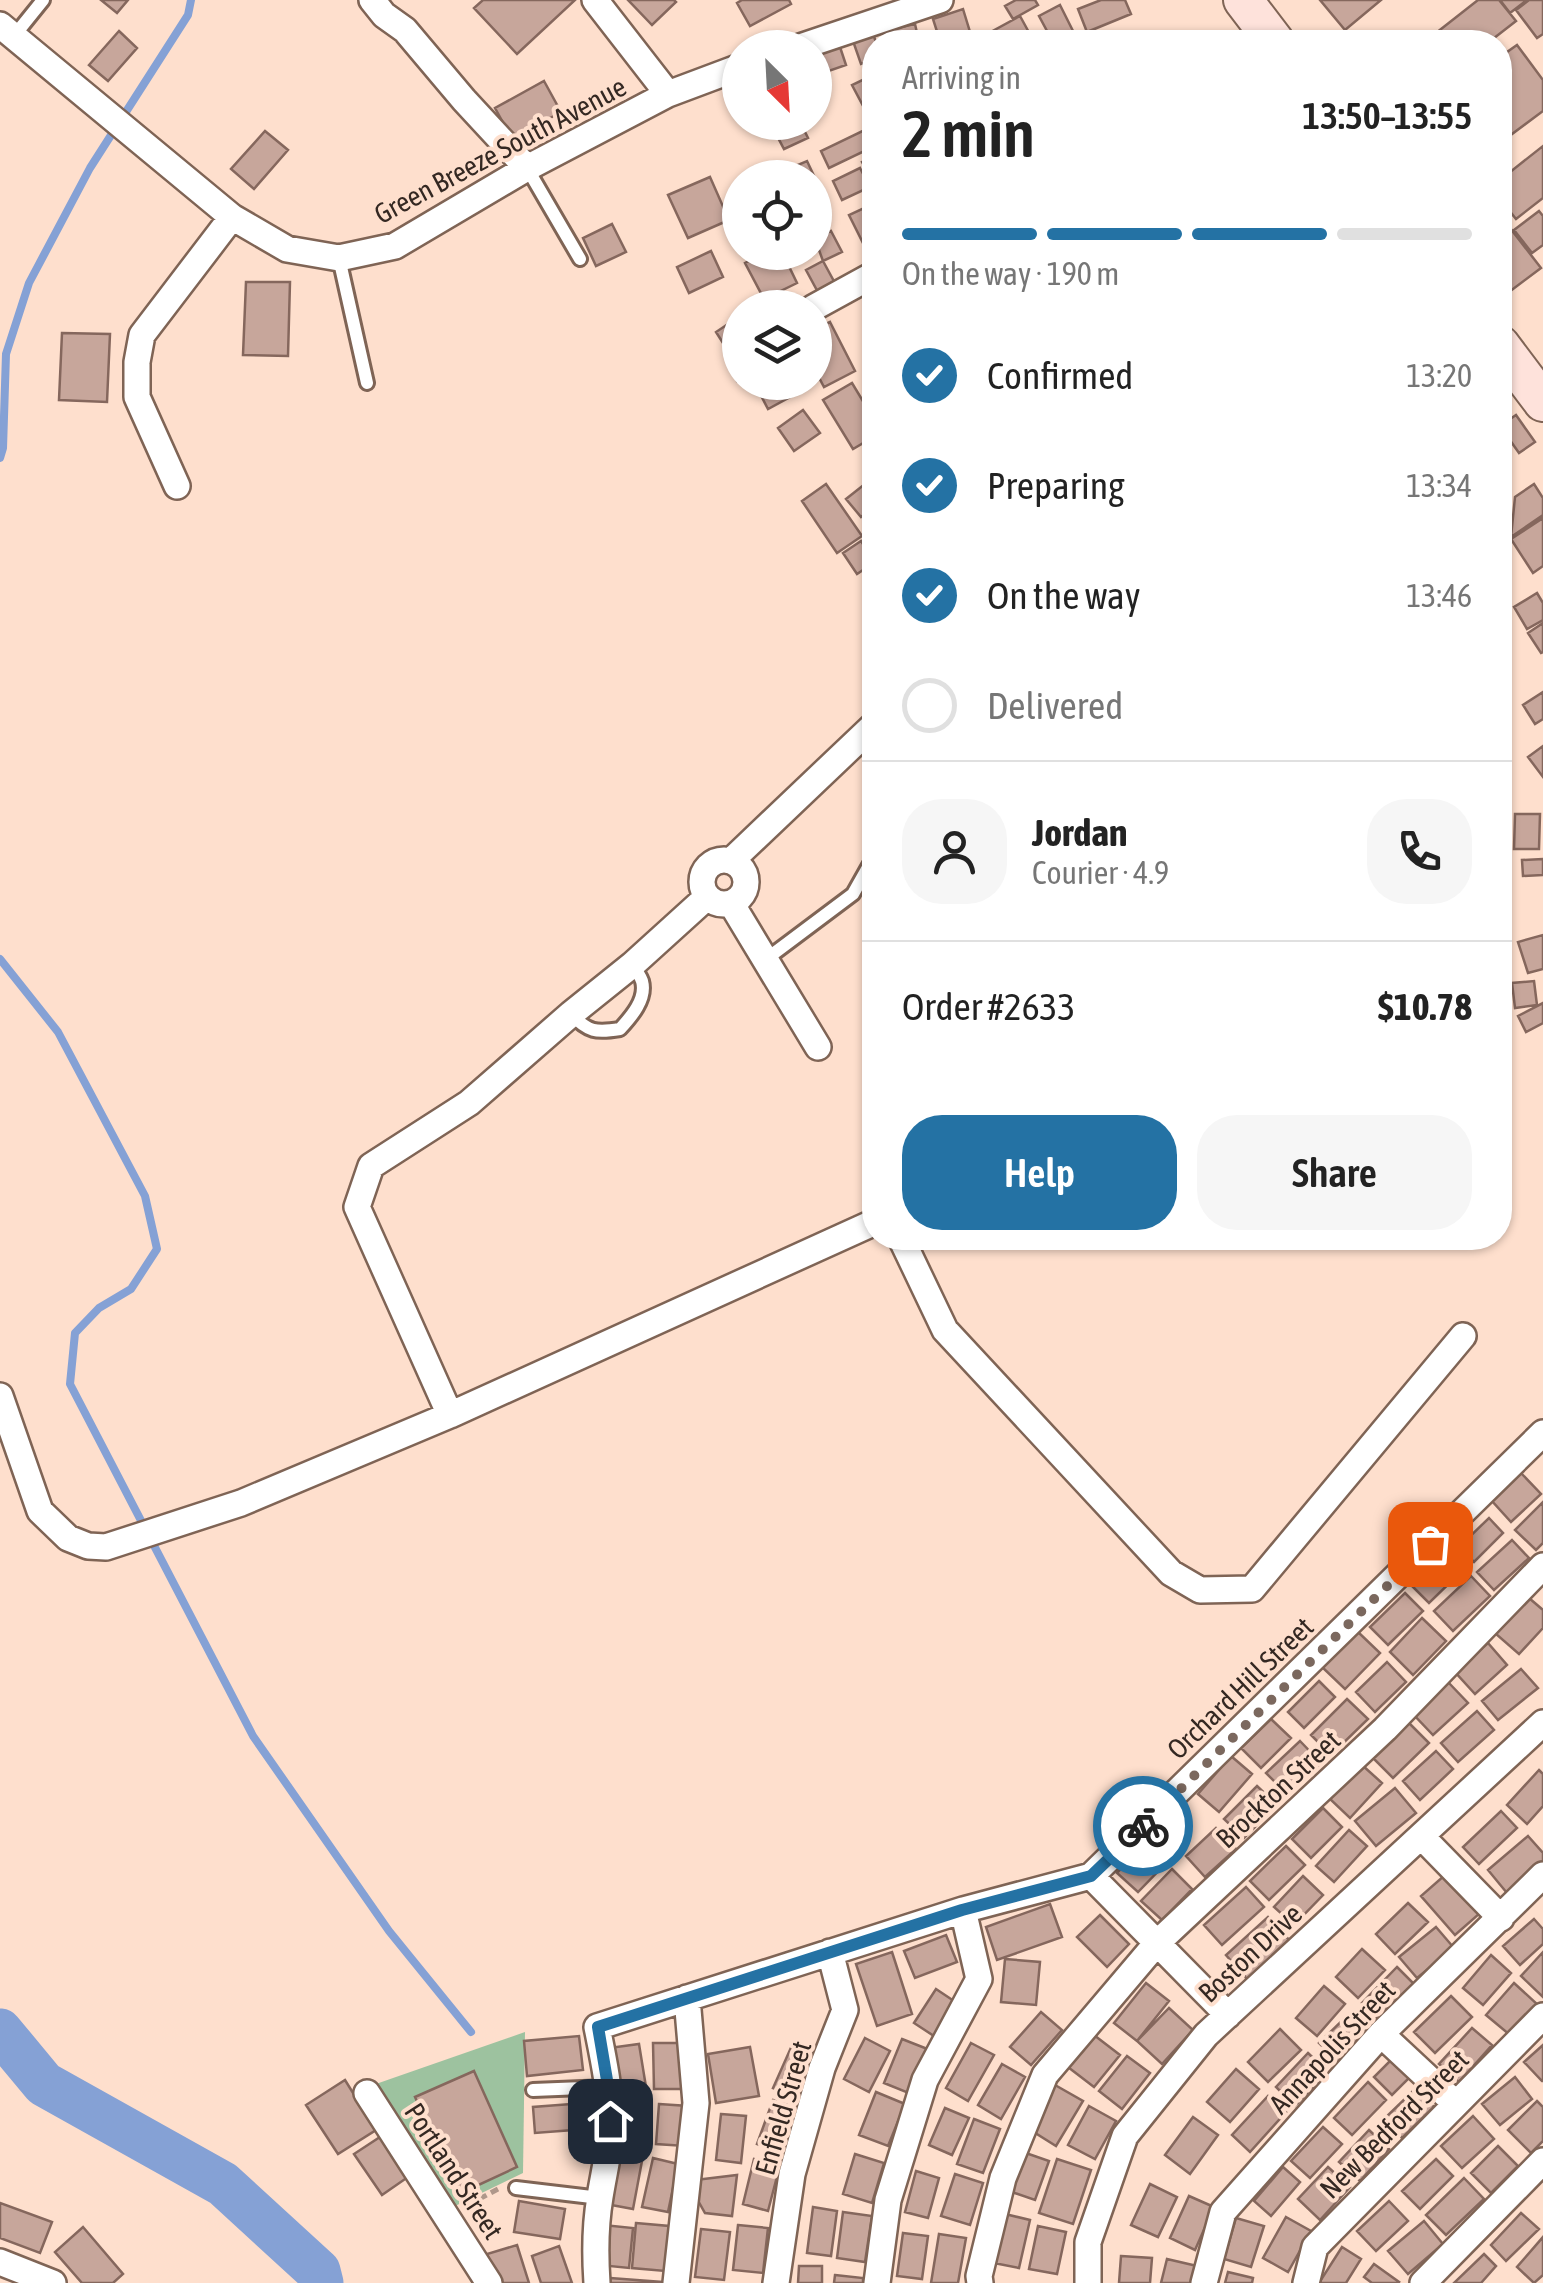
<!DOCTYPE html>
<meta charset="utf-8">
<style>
body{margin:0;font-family:"Asap Condensed",sans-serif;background:#f6f6f6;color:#222;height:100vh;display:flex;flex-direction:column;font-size:38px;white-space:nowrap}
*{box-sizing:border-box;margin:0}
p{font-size:32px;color:#767676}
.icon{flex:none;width:55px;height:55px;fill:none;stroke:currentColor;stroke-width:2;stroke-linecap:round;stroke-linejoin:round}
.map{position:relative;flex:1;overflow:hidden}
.details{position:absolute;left:862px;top:30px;width:650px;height:1220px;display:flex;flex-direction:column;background:#fff;border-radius:40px;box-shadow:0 2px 8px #0004}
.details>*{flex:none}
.needle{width:65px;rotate:156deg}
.buttons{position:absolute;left:722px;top:30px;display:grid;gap:20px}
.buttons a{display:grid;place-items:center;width:110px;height:110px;border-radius:50%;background:#fff;box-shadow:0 2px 8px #0004;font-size:50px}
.pin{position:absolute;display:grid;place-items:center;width:85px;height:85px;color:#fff;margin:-42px;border-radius:20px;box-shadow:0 5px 15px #0006}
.courier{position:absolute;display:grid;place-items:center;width:100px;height:100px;margin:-50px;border:8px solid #2472a4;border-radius:50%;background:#fff;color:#222;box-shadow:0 2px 12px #0007}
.headline em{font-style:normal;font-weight:600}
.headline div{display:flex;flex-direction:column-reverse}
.headline{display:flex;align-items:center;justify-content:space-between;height:170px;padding:0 40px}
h1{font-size:65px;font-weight:600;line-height:75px}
.bar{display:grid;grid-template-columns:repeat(4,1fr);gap:15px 10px;align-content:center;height:120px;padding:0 40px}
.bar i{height:12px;border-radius:8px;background:#e0e0e0}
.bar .on{background:#2472a4}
.bar p{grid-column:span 4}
.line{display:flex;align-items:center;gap:25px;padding:0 40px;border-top:2px solid #e0e0e0}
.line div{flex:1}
.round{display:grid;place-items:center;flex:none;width:105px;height:105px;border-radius:40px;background:#f6f6f6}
ol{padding:0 40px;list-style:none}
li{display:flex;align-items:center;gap:30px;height:110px}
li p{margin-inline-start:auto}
li .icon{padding:10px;border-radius:50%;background:#2472a4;color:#fff;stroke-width:4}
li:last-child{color:#767676}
li i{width:55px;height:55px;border:5px solid #e0e0e0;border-radius:50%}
.action{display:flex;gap:20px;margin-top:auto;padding:20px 40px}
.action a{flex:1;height:115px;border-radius:40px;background:#2472a4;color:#fff;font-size:40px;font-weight:600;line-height:115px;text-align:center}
.action a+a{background:#f6f6f6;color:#222}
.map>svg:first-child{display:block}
.green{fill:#9dc29f}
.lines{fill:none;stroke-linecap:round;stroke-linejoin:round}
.stream{stroke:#85a1d5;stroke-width:8}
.river{stroke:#85a1d5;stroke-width:45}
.building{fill:#c7a69b;stroke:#85675d;stroke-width:2.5}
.service-casing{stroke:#7f6455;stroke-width:18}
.minor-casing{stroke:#7f6455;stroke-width:30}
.secondary-casing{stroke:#7f6455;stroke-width:42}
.path{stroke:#af978a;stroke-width:5;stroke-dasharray:8 5;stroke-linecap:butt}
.service{stroke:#fff;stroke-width:12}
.minor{stroke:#fff;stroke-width:25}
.secondary{stroke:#fee2db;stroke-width:38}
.done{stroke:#7b685e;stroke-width:10;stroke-dasharray:0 18}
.route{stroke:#2472a4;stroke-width:12}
.labels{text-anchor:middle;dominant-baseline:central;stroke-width:8;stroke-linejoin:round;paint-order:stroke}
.street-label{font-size:28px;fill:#342822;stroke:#fedfcd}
</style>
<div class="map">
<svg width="1543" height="2283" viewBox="0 0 1543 2283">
<rect width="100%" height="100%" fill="#fedfcd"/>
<path class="green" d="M525,2032L523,2173L453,2207L373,2085Z"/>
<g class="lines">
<path class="stream" d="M0,458L3,448L6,354L29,283L90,168L188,15L191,0
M0,959L58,1032L145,1196L157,1249L131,1289L99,1308L75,1333L70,1384L253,1736L389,1931L471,2032"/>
<path class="river" d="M0,2031L44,2084L223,2184L318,2271L321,2283"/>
</g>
<path class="building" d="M101,0H128L117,13Z
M483,0H575L517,54L474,8Z
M628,0H674L676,2L652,25Z
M742,0H789L791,4L750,26L737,3Z
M1016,0H1035L1038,5L1013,19L1005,6Z
M1101,0H1125L1131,14L1087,32L1078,9Z
M1320,0H1381L1345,30Z
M1478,0H1499L1516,21L1489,42H1443L1436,33Z
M1500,0H1527L1510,13Z
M1529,0H1543V34L1537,38L1516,10Z
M1060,5L1073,31L1053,42L1039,16Z
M963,9L970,32L940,41L933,19Z
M1020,16L1032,38L1024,42H994L989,33Z
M915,24L919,42H895L892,29Z
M119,31L137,48L108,81L89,65Z
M873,34L876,42L875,59L861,64L853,41Z
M1517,45L1543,80V111L1500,143V57Z
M840,47L846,65L823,73L817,55Z
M875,74V114L869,117L852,85Z
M544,81L561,112L512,139L495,108Z
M796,122H800L808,138L784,149L775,132Z
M875,125V146L829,168L821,151Z
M265,131L288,150L254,189L231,169Z
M1543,146V198L1516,219L1500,199V180Z
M875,155V185L862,162Z
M807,161L815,178H769V177Z
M860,168L870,187L842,200L833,181Z
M710,177L729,220L688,238L668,195Z
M815,197L827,222L815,228Z
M875,203V240L864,245L849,215Z
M1539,211L1543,216V245L1532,253L1514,230Z
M1500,215L1541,268L1509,292L1500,280Z
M612,224L626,252L596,266L583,238Z
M831,231L842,252L823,261L815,239Z
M711,251L723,277L689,293L677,267Z
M766,252H782L797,283L764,299L745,263Z
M823,261L836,285L819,294L806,270Z
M246,282H290L288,356L243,355Z
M740,316V347L730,354L716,332Z
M830,322L855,371L824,387L815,370V329Z
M62,333L110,334L107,402L59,400Z
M740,353V380L737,381L728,358Z
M763,382H785L792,396L768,409L756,386Z
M852,383L875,421V436L853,449L823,400Z
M803,410L820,433L794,451L778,428Z
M1516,415L1535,442L1519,453L1500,426Z
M875,476V506L861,517L846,499Z
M826,484L862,536L837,553L802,501Z
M1534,484L1543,498V515L1511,537L1515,497Z
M1543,518V566L1533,573L1511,539Z
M861,541L875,562L857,574L843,553Z
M1537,593L1543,603V620L1527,629L1514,607Z
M1543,623V652L1541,653L1528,633Z
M1543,692V719L1535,724L1523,705Z
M1543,746V777L1528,757Z
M1515,814H1540L1539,849H1514Z
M1543,859V875L1523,876L1522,860Z
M1543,935V969L1528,973L1518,942Z
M1534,981L1537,1005L1515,1008L1512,983Z
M1543,1003V1023L1526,1032L1518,1016Z
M1521,1473L1541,1494L1511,1522L1492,1501Z
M1543,1502V1543L1536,1550L1515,1530Z
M1489,1518L1503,1533L1474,1562L1459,1547Z
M1512,1540L1529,1558L1494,1590L1477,1572Z
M1447,1552L1464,1569L1429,1603L1411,1585Z
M1471,1576L1490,1596L1453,1631L1434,1611Z
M1405,1593L1423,1611L1388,1645L1370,1627Z
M1529,1598L1543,1610V1628L1519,1654L1496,1634Z
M1422,1618L1446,1641L1413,1675L1390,1652Z
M1358,1632L1380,1653L1345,1689L1322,1667Z
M1488,1643L1507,1665L1475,1694L1455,1672Z
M1387,1662L1406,1682L1375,1712L1356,1692Z
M1521,1669L1538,1688L1498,1720L1482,1701Z
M1319,1681L1335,1697L1304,1728L1288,1712Z
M1448,1682L1468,1703L1433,1735L1413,1714Z
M1347,1699L1368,1719L1331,1755L1311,1735Z
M1477,1711L1494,1730L1458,1762L1441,1743Z
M1271,1719L1291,1738L1261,1768L1241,1748Z
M1409,1723L1429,1743L1393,1778L1373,1758Z
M1300,1741L1321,1763L1287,1794L1266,1773Z
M1436,1751L1453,1769L1420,1800L1403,1781Z
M1231,1756L1252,1774L1219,1812L1198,1794Z
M1362,1765L1382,1783L1350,1818L1330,1799Z
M1539,1770L1543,1774V1806L1527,1824L1507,1805Z
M1257,1786L1277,1805L1244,1838L1224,1819Z
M1395,1788L1416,1813L1376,1846L1355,1821Z
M1323,1808L1342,1827L1311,1858L1292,1839Z
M1501,1811L1517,1828L1479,1864L1463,1847Z
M1216,1828L1236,1849L1205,1877L1186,1856Z
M1349,1830L1367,1846L1334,1882L1316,1866Z
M1528,1836L1543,1853V1862L1507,1893L1488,1870Z
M1148,1840L1169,1860L1138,1892L1117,1873Z
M1286,1846L1305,1865L1269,1900L1250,1881Z
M1172,1869L1192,1889L1162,1920L1141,1901Z
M1445,1875L1479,1914L1455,1935L1421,1896Z
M1303,1876L1323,1895L1294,1925L1274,1907Z
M1246,1887L1264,1907L1222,1945L1204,1925Z
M1408,1903L1428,1922L1395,1954L1376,1934Z
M1050,1904L1062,1937L997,1960L986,1927Z
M1100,1915L1129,1944L1107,1967L1077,1937Z
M1268,1917L1290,1941L1247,1979L1226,1955Z
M1534,1919L1543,1929V1944L1520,1965L1503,1946Z
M1436,1927L1454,1948L1417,1978L1399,1957Z
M946,1935L957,1962L915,1978L904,1951Z
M1362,1949L1385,1970L1358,1998L1336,1977Z
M892,1952L912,2014L877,2026L856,1964Z
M1543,1952V1997L1521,1976Z
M1491,1955L1511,1973L1483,2005L1463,1988Z
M1005,1959L1040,1962L1036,2005L1001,2002Z
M1397,1967L1415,1985L1380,2021L1362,2003Z
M1146,1983L1169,2001L1137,2041L1114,2023Z
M1514,1983L1537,2004L1510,2035L1486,2015Z
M1324,1986L1345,2004L1317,2036L1296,2018Z
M936,1989L960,2005L937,2038L914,2023Z
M1451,1996L1472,2017L1435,2053L1414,2032Z
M1169,2008L1193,2030L1162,2064L1137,2041Z
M1041,2012L1062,2030L1031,2065L1010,2047Z
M1351,2012L1371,2032L1339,2063L1319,2043Z
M1472,2028L1492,2045L1459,2082L1439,2064Z
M1280,2029L1301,2050L1268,2082L1248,2062Z
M1090,2032L1120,2055L1094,2087L1064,2064Z
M579,2036L583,2070L527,2076L524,2041Z
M865,2038L890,2051L869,2092L844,2079Z
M902,2039L930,2050L911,2094L884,2083Z
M653,2043H683L684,2089H654Z
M793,2043L817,2053L797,2098L773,2088Z
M971,2043L994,2055L968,2101L946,2088Z
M639,2044L646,2087L616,2092L609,2048Z
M1543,2045V2081H1542L1524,2062Z
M750,2047L759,2096L716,2103L708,2054Z
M1308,2053L1328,2072L1295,2106L1276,2087Z
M1127,2056L1150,2073L1122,2109L1099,2091Z
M1395,2056L1413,2074L1392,2095L1374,2077Z
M1002,2064L1025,2077L1001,2119L978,2105Z
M1236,2069L1259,2089L1230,2122L1207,2102Z
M474,2071L517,2167L459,2194L415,2097Z
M1515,2077L1532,2099L1500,2125L1482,2104Z
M345,2080L376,2130L338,2154L306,2105Z
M1368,2082L1386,2100L1352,2135L1334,2118Z
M1055,2085L1083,2101L1056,2146L1029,2129Z
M1416,2088L1434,2107L1402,2138L1384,2119Z
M876,2092L905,2104L888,2146L859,2135Z
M1268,2096L1286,2112L1250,2152L1232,2135Z
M773,2100L799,2109L783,2154L757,2144Z
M615,2101L643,2103L640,2150L611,2149Z
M1537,2101L1543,2107V2141L1531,2153L1508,2130Z
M584,2103L586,2129L535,2133L533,2107Z
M659,2104L688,2106L685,2146L656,2144Z
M1089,2106L1116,2121L1095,2159L1068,2145Z
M945,2108L969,2118L952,2155L929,2145Z
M721,2114L746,2116L741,2163L716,2160Z
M1473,2116L1494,2139L1462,2168L1441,2146Z
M1193,2117L1218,2135L1190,2174L1165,2155Z
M974,2119L1000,2129L983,2173L957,2164Z
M1323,2127L1342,2144L1310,2178L1291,2161Z
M1369,2130L1389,2149L1360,2181L1339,2162Z
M380,2137L408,2177L382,2195L354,2154Z
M1498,2146L1518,2166L1491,2193L1471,2173Z
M1023,2152L1049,2161L1035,2200L1009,2191Z
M855,2154L884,2163L872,2203L843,2194Z
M615,2156L642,2161L633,2209L606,2204Z
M653,2158L678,2164L668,2212L642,2207Z
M754,2159L780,2165L768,2211L743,2204Z
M1057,2159L1091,2170L1073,2224L1039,2213Z
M1436,2159L1453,2176L1420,2209L1402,2191Z
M1283,2167L1300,2182L1271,2216L1254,2201Z
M1328,2167L1350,2187L1320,2220L1298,2199Z
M916,2171L939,2178L928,2218L905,2212Z
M955,2174L983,2183L970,2225L941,2216Z
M737,2175L732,2216L705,2213L687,2181Z
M1464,2178L1484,2199L1446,2235L1426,2215Z
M1150,2184L1177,2197L1158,2237L1131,2225Z
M1189,2196L1214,2207L1195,2250L1170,2238Z
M519,2201L565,2209L560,2239L514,2232Z
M1389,2201L1408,2221L1376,2251L1357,2231Z
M0,2203L52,2222L40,2253L0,2238Z
M813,2207L837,2211L831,2256L807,2253Z
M843,2212L872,2216L865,2262L837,2258Z
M1521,2213L1539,2229L1506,2261L1491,2245Z
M1005,2214L1030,2220L1019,2268L994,2263Z
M1286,2217L1311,2231L1288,2272L1263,2258Z
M1236,2218L1264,2226L1251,2267L1224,2259Z
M1424,2221L1443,2244L1408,2274L1388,2251Z
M636,2223L669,2226L665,2271L632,2268Z
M603,2225L633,2228L629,2268L599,2265Z
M738,2225L768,2228L763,2273L733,2270Z
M1038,2226L1066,2232L1057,2274L1029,2269Z
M83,2227L123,2274L113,2283H82L55,2252Z
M701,2229L730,2232L724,2280L695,2277Z
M903,2233L928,2236L922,2279L897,2276Z
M939,2234L966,2238L958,2283H931Z
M1543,2237V2275L1534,2283L1517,2267Z
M517,2245L529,2283H497L487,2254Z
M559,2246L572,2283H541L532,2256Z
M1342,2247L1361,2259L1346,2283H1319Z
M1484,2254L1496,2266L1481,2283H1454Z
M1121,2256L1152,2258L1150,2283H1119Z
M1167,2259L1197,2266L1193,2283H1161Z
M1374,2264L1399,2282L1398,2283H1372L1364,2277Z
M799,2266H822V2283H798Z
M1228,2272L1253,2278L1252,2283H1225Z
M835,2275L863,2278V2283H834Z
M610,2278L662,2282V2283H610Z"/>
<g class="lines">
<defs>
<path id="service" d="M14,36L43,0
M527,168L580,259
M339,258L367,383
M765,960L853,894L875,855
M571,1014C588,1032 596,1033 620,1029C631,1017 647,999 642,981C640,975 636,970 632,965
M533,2090L608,2087
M516,2188L600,2198"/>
<path id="minor" d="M372,0L384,15L405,30L464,100L527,168
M595,0L668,94
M0,25L232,217L287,249L339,258L395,246L527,168L668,94L740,67
M797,48L940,0
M813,308L875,274
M177,486L137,397V362L142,335L232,217
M702 882a22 22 0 1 1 44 0a22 22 0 1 1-44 0Z
M732,860L875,724
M731,903L818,1047
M901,1238L945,1330L1171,1573L1200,1590L1252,1589L1463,1336
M0,1396L40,1511L68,1538L88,1546L106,1547L241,1503L450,1415L875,1222
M450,1415L357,1207L371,1166L469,1103L571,1014L632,965L707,897
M1421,1836L1501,1918
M1091,1876L1228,2015
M1381,2034L1456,2104
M367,2093L489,2283
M0,2262L53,2283
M597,2283C595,2254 595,2226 600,2197C604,2171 611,2146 610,2120C610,2089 603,2057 597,2027L963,1910L1091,1876L1543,1433
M676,2283L696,2103L687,1998
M776,2283L792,2174L822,2068L845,2010L830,1952
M877,2283L888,2200L925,2080L979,1979L963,1910
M980,2283L979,2276L1003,2178L1045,2075L1156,1944L1385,1729L1543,1566
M1088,2283V2242L1125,2136L1206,2035L1543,1723
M1204,2283L1223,2212L1381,2034L1543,1875
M1306,2283L1315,2247L1543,2016
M1423,2283L1543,2161"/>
<path id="secondary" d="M1243,0L1275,42
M1500,345L1543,402"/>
</defs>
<use href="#service" class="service-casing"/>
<use href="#minor" class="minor-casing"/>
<use href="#secondary" class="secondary-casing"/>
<path class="path" d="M468,2205L498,2189"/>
<use href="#service" class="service"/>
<use href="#minor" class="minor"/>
<use href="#secondary" class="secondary"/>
</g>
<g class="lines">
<path class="done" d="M1143,1826L1430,1544"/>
<path class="route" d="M610,2121L608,2086L598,2027L962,1910L1091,1876L1143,1826"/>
</g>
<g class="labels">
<g class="street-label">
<text transform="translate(500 150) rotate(-28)">Green Breeze South Avenue</text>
<text transform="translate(1240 1688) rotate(-44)">Orchard Hill Street</text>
<text transform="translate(1278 1789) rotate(-43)">Brockton Street</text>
<text transform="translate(1250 1953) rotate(-43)">Boston Drive</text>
<text transform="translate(1332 2047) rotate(-47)">Annapolis Street</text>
<text transform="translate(783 2108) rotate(-74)">Enfield Street</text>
<text transform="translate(1394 2124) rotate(-45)">New Bedford Street</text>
<text transform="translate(454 2171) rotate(57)">Portland Street</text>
</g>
</g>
</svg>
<div class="buttons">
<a><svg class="needle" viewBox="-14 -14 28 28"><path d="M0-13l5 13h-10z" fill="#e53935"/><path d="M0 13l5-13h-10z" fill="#767676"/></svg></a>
<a><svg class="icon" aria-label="locate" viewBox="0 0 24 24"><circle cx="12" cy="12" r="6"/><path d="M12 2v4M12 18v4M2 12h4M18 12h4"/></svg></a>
<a><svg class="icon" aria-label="layers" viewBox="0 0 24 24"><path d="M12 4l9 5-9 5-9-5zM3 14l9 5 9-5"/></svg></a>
</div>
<div class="pin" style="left:1430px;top:1544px;background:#ea580c"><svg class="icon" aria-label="bag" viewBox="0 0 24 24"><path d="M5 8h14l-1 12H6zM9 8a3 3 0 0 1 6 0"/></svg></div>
<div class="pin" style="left:610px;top:2121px;background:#1f2937"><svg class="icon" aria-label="home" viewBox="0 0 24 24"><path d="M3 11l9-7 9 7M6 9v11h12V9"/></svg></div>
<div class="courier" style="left:1143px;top:1826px"><svg class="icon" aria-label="bike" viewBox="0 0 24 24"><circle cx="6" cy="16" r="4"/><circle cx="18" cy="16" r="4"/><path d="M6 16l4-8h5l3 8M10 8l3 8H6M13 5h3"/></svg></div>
<section class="details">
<div class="headline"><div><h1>2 min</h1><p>Arriving in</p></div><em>13:50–13:55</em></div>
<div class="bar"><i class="on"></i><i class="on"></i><i class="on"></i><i></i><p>On the way · 190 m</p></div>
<ol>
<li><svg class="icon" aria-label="check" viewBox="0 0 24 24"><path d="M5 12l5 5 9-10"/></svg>Confirmed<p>13:20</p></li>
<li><svg class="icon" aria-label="check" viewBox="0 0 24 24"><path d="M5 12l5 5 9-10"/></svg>Preparing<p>13:34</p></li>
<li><svg class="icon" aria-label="check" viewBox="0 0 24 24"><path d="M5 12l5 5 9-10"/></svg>On the way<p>13:46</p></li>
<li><i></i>Delivered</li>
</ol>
<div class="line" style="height:180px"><a class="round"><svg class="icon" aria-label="person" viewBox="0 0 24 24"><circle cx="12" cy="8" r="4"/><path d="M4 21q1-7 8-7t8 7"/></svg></a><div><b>Jordan</b><p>Courier · 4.9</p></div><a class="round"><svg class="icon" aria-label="phone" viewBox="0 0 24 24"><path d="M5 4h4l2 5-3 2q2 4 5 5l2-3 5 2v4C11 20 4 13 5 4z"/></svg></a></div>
<div class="line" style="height:130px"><div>Order #2633</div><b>$10.78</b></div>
<div class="action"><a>Help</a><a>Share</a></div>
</section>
</div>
